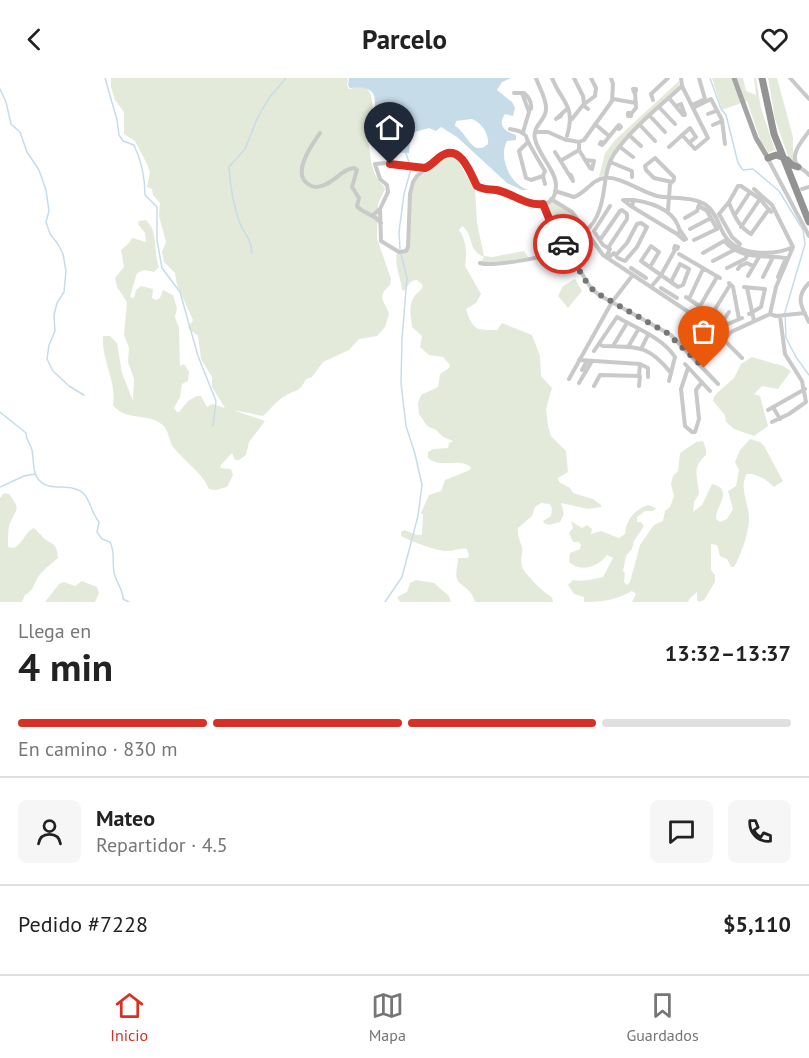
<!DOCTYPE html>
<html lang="es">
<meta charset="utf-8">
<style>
body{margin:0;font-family:"PT Sans",sans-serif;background:#f6f6f6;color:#222;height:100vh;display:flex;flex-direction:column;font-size:22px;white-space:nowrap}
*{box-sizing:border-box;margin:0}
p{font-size:20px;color:#767676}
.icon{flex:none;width:33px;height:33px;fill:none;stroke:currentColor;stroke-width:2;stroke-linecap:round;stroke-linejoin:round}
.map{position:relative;height:524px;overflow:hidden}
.details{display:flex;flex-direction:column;background:#fff;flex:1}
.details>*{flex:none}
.pin{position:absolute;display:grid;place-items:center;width:51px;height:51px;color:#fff;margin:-62px -26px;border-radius:50% 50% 50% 0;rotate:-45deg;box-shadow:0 0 6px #0007}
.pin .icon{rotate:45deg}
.courier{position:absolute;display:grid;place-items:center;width:60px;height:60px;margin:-30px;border:4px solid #d93025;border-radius:50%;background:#fff;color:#222;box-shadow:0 2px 8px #0007}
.headline em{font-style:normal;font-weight:700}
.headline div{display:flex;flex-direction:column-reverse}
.headline{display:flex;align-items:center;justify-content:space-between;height:102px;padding:0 18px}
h1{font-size:39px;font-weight:700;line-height:45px}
.bar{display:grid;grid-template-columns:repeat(4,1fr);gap:9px 6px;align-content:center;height:72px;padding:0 18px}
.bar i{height:8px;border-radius:4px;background:#e0e0e0}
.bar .active{background:#d93025}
.bar p{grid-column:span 4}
.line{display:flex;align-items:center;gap:15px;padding:0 18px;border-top:2px solid #e0e0e0}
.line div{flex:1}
.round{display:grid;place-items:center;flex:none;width:63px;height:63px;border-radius:9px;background:#f6f6f6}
header{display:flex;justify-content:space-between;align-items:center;height:78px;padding:0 18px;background:#fff;font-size:27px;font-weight:700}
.tab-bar{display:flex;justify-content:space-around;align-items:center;height:84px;border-top:2px solid #e0e0e0;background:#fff;font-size:16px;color:#767676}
.tab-bar a{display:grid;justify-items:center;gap:3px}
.tab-bar .active{color:#d93025}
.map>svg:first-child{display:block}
.green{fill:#e3eada}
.water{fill:#c7dce9;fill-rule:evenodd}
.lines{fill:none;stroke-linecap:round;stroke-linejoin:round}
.stream{stroke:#c7dce9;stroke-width:1.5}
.minor{stroke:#c9c9c9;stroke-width:4}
.major{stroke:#a4a4a4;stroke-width:5}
.highway{stroke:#939393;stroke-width:7}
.done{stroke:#767676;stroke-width:6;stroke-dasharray:0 10.8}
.route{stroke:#d93025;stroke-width:8}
</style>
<header><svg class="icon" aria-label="back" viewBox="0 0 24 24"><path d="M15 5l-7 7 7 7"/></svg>Parcelo<svg class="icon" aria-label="heart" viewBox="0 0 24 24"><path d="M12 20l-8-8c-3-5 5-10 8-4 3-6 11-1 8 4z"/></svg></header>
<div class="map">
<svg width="809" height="524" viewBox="0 0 809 524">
<rect width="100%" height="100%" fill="#fff"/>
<path class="green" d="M111,0H348L347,7L349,11C352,11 355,9 358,9C375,8 371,25 373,34C374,39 377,44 378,48L375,55L368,63C370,73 371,91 377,100C379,104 383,106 385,111L378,126L377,160L391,201L390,207C376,220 384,221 389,236L385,249L377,258L359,261L349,272L323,284L312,299L306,301C299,315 297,311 285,318C277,322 270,332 263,338L233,332L265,343L249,364L246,377L239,382H235L232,375L220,388L221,390L231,391L233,397L227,409L216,412L209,411C201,393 185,384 173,369C168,361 169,350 160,345C146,335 125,343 113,327C117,303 101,282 103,258H110L117,265L122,295L133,323L134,301L128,284L129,270L124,257L127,224L117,209L115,200L124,189L121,172L129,165L132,160L146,164L145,155L138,146L139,143L146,142C159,154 153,174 159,189L154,194L144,192L137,195L130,219L134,220L136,212L141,208L153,211L152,220L156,222L160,220L163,212L173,217L177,230L175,239L179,250L180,288L184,286L189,294L188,303L182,306L180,319L174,330L177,334H179L188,323L197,318H201L207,329L212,326L225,330L212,309V299L201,281L198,258L188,250L193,242L177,207L175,195L164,184L162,174L166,164L159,138L160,125L153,117L152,111L147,109L150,94L147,86L135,63L124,56V34L115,22L111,9Z
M712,0H743L746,13L756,17L754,0H756L761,30L775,72L769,75L761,64L747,23L722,32Z
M768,0H777L793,59V85L789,81L775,41Z
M679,3V9L622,63L605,97L599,99L605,75L615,62Z
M446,79L456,80L475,111L477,145L484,178L492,179L524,173L528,179L495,185L481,184L484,179C466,171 475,158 462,148L459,152C467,163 467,177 465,188L481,216L476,225L466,231C473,253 477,252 497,252L502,245L532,257L540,278L541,298L552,310L546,331L548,348L551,358L566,373L568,394L558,400L559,404L570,410L573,415L593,421L601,427V429L588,431L561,425L564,436L560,444L549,447L544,445L543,443L551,438L552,431L550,426L541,425L535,429L532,438L518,450C517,457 520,463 522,469C523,476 520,481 522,488C523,495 545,516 552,519L553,524H475C471,509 460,509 457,501C455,496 458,486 458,480H467L469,478L467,471C460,469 455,473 448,473C438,474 408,462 401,458V454L404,452L417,457H422L423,437L421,435L429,417L441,413L445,402L470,392L471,389C459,379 440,391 428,380V374L433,371L448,370L449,365L453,363L443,359L436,352L427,348L419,336L418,325L421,317L438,309L440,296L449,290L450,287L443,279L429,277L420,269L422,258L412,249C411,239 408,228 414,219C417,214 421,214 423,207L417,202C409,202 409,207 405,213L402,212C401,199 394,188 397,175L408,170L412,106L436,83Z
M551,123L571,135L582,151V154L565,165L546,131L547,126Z
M575,201L582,213L568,230L558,218L563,208Z
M691,248L712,266L702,276L682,258Z
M752,279L783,288L791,293L778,311L762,308L754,316L760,318L768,348L754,358L734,351L726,344L725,337L713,323L714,319L717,315L734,300L741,286Z
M750,361L760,364L764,368L783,403L774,409C767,402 757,395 747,396C738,410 750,427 749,443C748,457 741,477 734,489H731L727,481L720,478L717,467L711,466V492L715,497V504L704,522L699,524L697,522V514L690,520L688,524H632L636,516L632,513C616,522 602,524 584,524V519L574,516L568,507L573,502C583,504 593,501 603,499L613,480L607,477C597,489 582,495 569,484L570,475L580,471L581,467L579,464H573L569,455L573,450L571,443L582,450L587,447L592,451L591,456L601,453L619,460L625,456C626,442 634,432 648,427L656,430L653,433H645L637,439V444H641L644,448L634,463L632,471L626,478L623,493L625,495L624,504L627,507L630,504L640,467L654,447L663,443L665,433L670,429L674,418L671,406L673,398L678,393L680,375L696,364L703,363L706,371V377C691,389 698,400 699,416L694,424L693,434L702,427L712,406C733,411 718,426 716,438V441L720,444L727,441L733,431L728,413L736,408L739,392L735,384L740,372Z
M4,415L9,416C21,432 17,430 10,445C8,448 8,466 8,469L14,470C25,464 23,455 34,450C37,452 38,455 41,457C49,468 57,461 58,480C51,486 41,493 37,501C33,508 33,513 25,517L22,524H0V420Z
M416,502L434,505L449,518L451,524H400L397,519L407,514L410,505Z
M82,503L97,509L99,515L95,524H45L59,506L64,504L75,508Z"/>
<path class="water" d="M349,0H511L502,4L497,12L512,24L515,30L513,38L505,36C497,48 505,53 516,57V62L507,63C498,80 510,106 528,112H522L507,105L457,59L441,49L436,53L429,50L411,55L409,75L385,74L380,59L382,46C380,42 376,39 375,34C373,28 376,30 375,24C375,8 360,9 350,10L348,7ZM472,41C482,45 489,56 488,66C472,80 467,54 455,48L456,43Z"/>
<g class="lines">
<path class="stream" d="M105,0L117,42L119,57L123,63L134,67C142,84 145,98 145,117L157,129V162L162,190L180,214L198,278L216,323L213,348
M710,0L721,31L726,37L738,85L743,92L753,91L779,113L803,152L805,166L785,234L786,260L796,279L809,297
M0,11L6,24L11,46L20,54L27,74L39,92L46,112L49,133L46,144L50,156L58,166L63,176L66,193L64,214L57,225L54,237L55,253L49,267L47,281L53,293L69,308L84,317
M400,171L399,154L404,116L411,91L406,75
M252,175C250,157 244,157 239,143C233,125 230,108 229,89L245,71L257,41L269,20L286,0
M0,334L26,355C26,362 30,365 32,372C34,381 32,396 40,403C50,414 73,404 84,416C91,424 91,434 99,444L97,454L102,461L110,464C116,475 111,487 115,498C118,507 123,512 123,521L129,524
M0,409L24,398L35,396
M385,524L402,499L418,438L422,407L415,376L406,348L401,305L402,261L407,200L401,176"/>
<path class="minor" d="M552,0C562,25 576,27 567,58
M574,0L583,18L584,26
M681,0L682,8L708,60L695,71L682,57
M790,0L809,21
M633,11H636V13L634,14Z
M514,15H524C529,19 532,24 531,31
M522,15L529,34L523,54
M669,20L683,37H685L681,26L676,28
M613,21L636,25
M653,22L651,16L668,0
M583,27L588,31
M692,27L705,21L699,0
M659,29L675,46
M693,30L711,21L722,42L725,66
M628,35H630L631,38H628Z
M631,36L636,30L635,14
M708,36L716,33
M561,38L556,41L568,30
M650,38L665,54
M572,41L583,27L595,18L596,10L591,0
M595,46L609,58
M640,47L655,63
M713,47L722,43
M510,51L519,53L524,56
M809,53C804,61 788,77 798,88C801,91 806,93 809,97
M535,54H548L566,62
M320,55C313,65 291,95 308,106C312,109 316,110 321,108C335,105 341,91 354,90L357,92L352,109L359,120L357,128C362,135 374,136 381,145
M629,57L641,68
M526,58C527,64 541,86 545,93L543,98L531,102L526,100L519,73L527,65
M568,62L579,64L584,62L612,23L613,6L611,0
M579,64V72L590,90L592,91L594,83L585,82
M604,65L602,67L600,66L601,64L604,65L617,49L619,51L621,49L619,47L617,49
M620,69L633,79
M669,69L690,50L696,59L689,65
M555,74L573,103L571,97
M768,81L809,158
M562,82L579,72
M610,84L632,93V99
M543,98L545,106
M754,111L772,127L793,169L776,209L770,236
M802,111L809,109
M555,113L574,119C586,115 592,101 605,100C620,98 641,114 657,118C671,121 693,118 706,127C716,134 719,149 725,158C738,178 774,178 793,169
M551,121L572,134L603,177L711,249L742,280
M634,122C653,125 676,132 680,154L677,156L634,130L632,127Z
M729,125C734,137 739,149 751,156L769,131
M543,126L555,153L591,210L599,217L671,257L718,306
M632,129L623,122H634
M380,131L381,163L399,174L406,173L408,169L410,116L413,104L417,98L443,77L451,75L461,81L477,108C484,113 492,111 499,113C514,118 556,143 556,107C556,93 538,76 535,61C532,47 546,43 546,31C547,22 539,9 536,0
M668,132L670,106L674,102V99L655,80L645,88L646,92L654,100L672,104
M373,137L380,131L388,114L387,107L380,101L375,86L387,85L428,90
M735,137L750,114
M685,140L697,133L699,127
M741,149L760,121
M690,151L711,140
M677,156L684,162L686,161L680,152
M600,162L620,133L622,132L627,136V141L608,170
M694,162L717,151L707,133L699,128
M740,166L732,159L719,136L729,124L738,108H741L760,121L771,134
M675,168L678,169L677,171H674Z
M703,175L724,163C741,182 764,177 786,180L778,199
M679,176L720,200
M606,179L610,171L603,167L594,153L610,128
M608,180L614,175L618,180L625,183L637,169L647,149L641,145L637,146L627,165L616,177
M713,183L734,172
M480,185C491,189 541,180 552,175C568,168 590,154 597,138C607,118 602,95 614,76C632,50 659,29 682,8
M650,189L659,174L651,168L641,183L678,209L683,207L689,191L680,186L671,204
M631,190L646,200
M727,190L745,181L748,176
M738,191L740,188L747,185L753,188
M748,198L759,179
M763,199L773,179
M729,205L733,209L739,241
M809,205C795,219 801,229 809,244
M651,209L661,197L675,172
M744,209L765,211L761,229L749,236
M661,210L677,220
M747,210L754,243
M686,219L702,230
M689,221L703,191
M700,228L717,199
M708,234L728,246L742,240
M712,236L730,207
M723,243L729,234
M599,266L603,268C636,269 648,266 670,294
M613,268L627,245
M628,269L638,252
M641,271L648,257
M594,273L617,239C636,250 663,260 675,279L669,303
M579,282L640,286L639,298L600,297L594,308
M640,286L648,290V299
M685,286L710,313
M702,289L731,254L770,236L776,238L805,235
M688,290L681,311L685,348L692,354H695L699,341L696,312L702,304
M582,292L587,283
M569,301L612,224L632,198
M579,305L592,283
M639,308L640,298
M773,329L780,341
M768,332L805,311
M772,344L789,336L806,324L802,303L785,276L780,238"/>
<path class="major" d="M734,0L756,60L768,80"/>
<path class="highway" d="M762,0L774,56L809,144
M768,80L776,77L782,79
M787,82L792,87L798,89"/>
</g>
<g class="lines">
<path class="done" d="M563,166L587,205L595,214L667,255L704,290"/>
<path class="route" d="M390,86L425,90C433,87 437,79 445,76C462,69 471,97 477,108C483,112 489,111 496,112C513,115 525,128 543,126L550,143L563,166"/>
</g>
</svg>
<div class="pin" style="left:704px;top:290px;background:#ea580c"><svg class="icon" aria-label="bag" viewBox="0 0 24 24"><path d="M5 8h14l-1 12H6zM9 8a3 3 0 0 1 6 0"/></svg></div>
<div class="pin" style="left:390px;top:86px;background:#1f2937"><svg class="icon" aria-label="home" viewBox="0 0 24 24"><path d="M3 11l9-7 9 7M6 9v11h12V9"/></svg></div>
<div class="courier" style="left:563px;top:166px"><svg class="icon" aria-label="car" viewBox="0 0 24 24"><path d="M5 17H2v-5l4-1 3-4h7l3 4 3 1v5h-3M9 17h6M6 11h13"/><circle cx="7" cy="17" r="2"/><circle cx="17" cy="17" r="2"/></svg></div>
</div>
<section class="details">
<div class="headline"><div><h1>4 min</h1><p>Llega en</p></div><em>13:32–13:37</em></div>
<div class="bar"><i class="active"></i><i class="active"></i><i class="active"></i><i></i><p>En camino · 830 m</p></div>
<div class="line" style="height:108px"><a class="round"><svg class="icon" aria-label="person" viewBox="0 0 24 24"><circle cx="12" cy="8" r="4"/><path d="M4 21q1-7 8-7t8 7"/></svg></a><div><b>Mateo</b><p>Repartidor · 4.5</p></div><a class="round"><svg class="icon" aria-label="chat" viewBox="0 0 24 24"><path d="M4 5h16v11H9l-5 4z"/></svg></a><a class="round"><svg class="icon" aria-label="phone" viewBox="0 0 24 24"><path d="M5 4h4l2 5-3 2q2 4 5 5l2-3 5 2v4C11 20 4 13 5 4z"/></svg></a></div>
<div class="line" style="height:78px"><div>Pedido #7228</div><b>$5,110</b></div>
</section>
<nav class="tab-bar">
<a class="active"><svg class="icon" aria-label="home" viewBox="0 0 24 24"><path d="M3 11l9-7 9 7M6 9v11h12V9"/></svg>Inicio</a>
<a><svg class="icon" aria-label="map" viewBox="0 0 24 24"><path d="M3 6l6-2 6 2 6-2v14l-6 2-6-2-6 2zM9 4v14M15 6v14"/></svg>Mapa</a>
<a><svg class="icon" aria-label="saved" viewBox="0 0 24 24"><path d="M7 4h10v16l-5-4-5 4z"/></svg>Guardados</a>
</nav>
